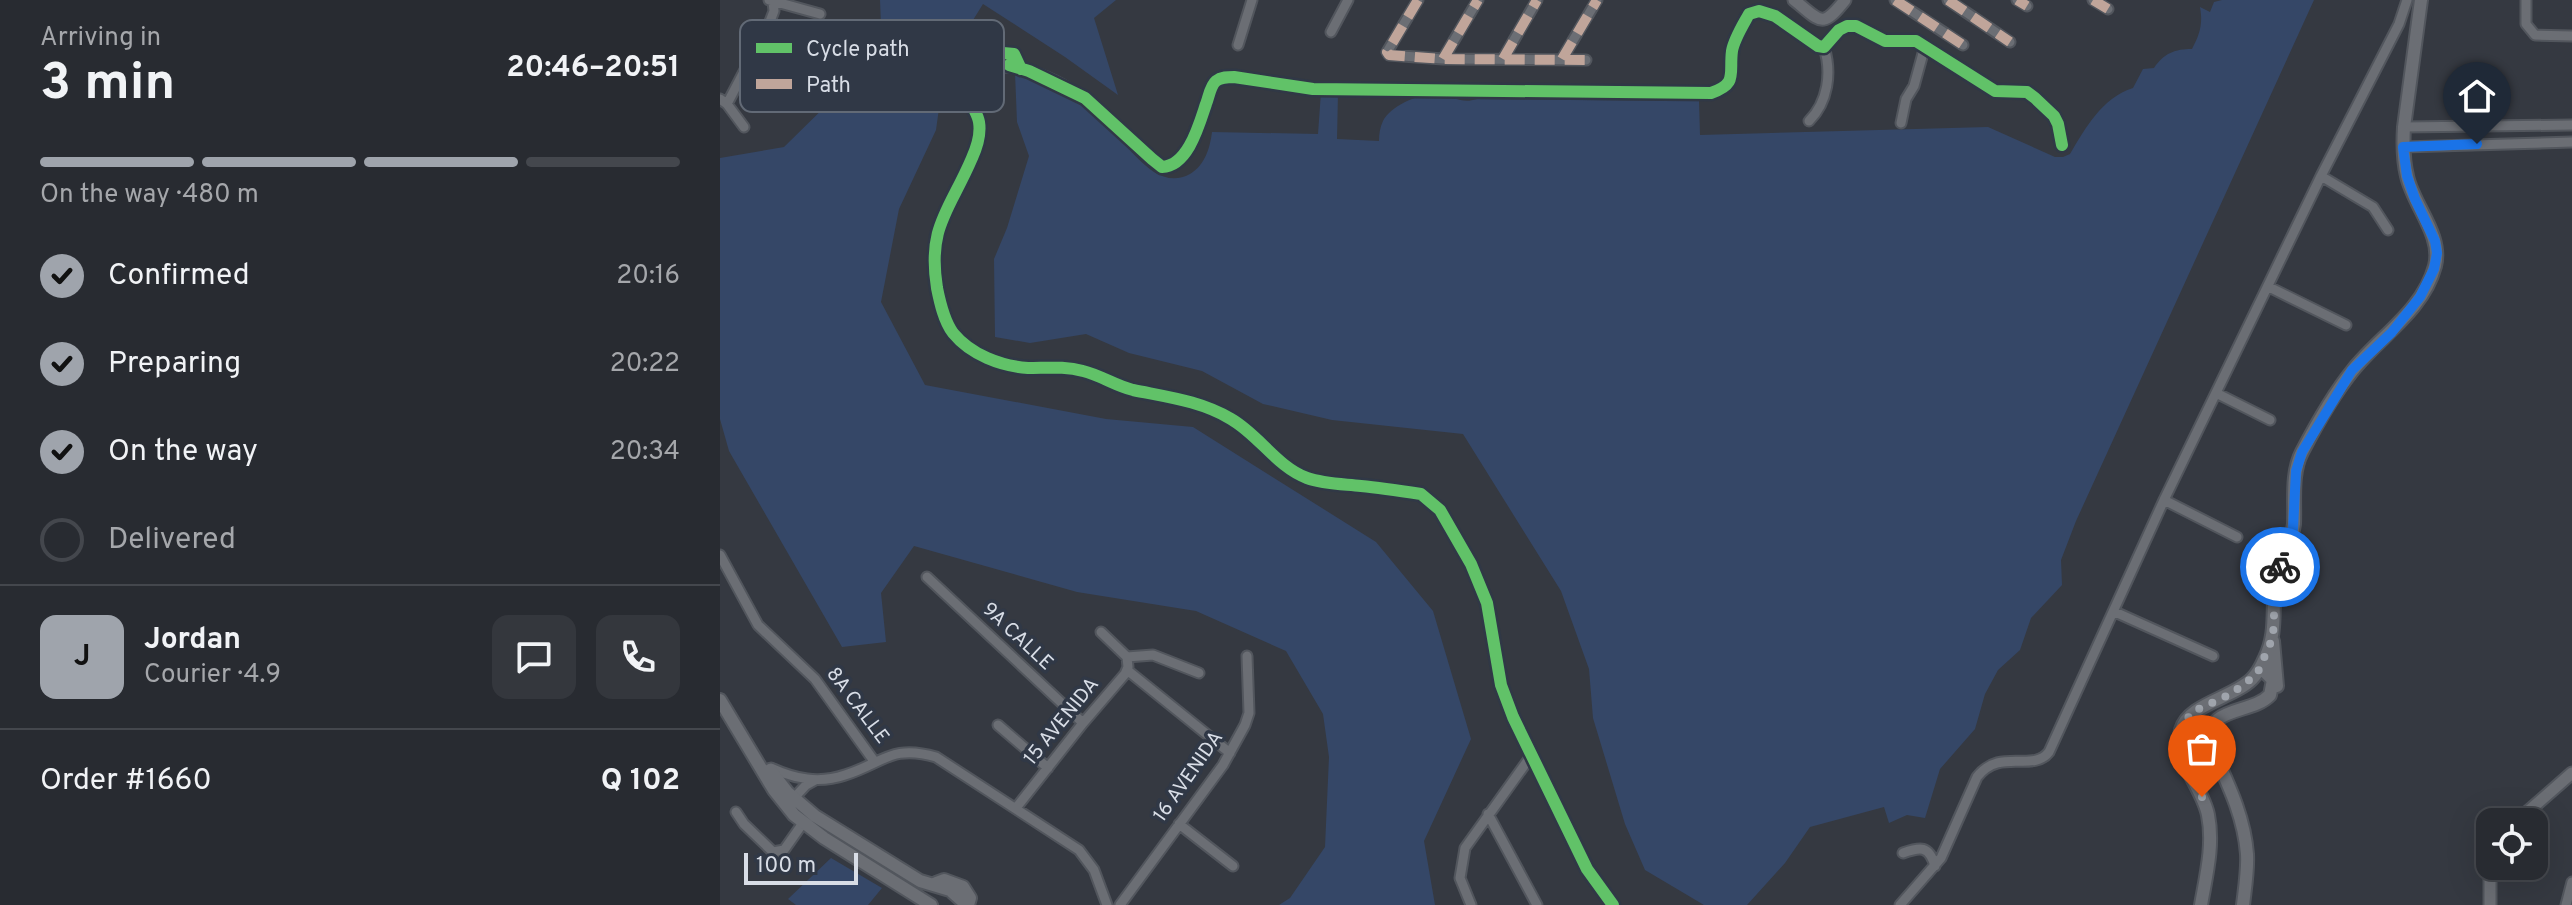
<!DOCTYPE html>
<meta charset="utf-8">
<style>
body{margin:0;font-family:Overpass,sans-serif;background:#34373d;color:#f1f3f6;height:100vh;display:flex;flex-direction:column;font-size:30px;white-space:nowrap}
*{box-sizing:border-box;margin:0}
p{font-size:26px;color:#a5a7ab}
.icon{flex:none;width:44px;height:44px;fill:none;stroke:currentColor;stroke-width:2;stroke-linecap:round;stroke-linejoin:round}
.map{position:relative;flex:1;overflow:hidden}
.sheet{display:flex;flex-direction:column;background:#282b31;width:720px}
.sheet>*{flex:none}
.fabs{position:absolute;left:1756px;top:808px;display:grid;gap:16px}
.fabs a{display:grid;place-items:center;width:72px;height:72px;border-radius:16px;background:#282b31;box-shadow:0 8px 32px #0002,0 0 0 2px #44474d;font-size:40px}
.scale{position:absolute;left:24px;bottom:20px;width:114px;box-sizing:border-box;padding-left:8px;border:4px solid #d8dde6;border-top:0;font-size:22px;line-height:28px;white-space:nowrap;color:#d8dde6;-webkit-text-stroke:6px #303846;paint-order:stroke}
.pin{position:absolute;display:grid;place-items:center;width:68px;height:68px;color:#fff;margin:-82px -34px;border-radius:50% 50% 50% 0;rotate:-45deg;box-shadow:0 0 8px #0007}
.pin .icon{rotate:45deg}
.courier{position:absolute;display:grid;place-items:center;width:80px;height:80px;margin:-40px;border:6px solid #1a73e8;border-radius:50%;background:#fff;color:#222;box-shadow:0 2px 10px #0007}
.headline em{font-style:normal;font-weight:700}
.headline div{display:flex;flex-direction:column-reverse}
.headline{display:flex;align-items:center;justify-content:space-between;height:136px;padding:0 40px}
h1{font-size:52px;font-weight:700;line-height:60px}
.bar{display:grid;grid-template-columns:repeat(4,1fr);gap:12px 8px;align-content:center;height:96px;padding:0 40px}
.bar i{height:10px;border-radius:6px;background:#44474d}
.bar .on{background:#9fa4ac}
.bar p{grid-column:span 4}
.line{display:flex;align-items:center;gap:20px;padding:0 40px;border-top:2px solid #44474d}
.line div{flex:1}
.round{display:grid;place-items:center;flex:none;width:84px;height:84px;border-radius:16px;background:#34373d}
ol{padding:0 40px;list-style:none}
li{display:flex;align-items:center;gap:24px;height:88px}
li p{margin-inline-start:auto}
li .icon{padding:8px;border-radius:50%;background:#9fa4ac;color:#111;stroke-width:4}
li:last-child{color:#a5a7ab}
li i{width:44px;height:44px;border:4px solid #44474d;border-radius:50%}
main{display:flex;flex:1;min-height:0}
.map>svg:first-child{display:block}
.green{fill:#354767}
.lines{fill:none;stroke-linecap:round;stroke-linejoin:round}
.minor-casing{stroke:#52565d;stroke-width:13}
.tertiary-casing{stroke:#52565d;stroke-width:15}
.secondary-casing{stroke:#52565d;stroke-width:16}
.minor{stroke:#6b6e74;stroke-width:9}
.tertiary{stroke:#6b6e74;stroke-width:11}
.secondary{stroke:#6b6e74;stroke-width:12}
.quiet{stroke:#c0a59a;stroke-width:10;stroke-dasharray:20 10;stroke-linecap:butt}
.cycleway-casing{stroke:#303846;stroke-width:17}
.cycleway{stroke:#61c268;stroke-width:12}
.done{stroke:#9fa4ac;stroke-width:8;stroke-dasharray:0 14.4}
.route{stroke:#1a73e8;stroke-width:10}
.labels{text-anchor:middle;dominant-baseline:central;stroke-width:7;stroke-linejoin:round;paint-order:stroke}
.street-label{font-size:20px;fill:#d8dde6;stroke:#303846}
.key{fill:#303846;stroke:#626a76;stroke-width:2}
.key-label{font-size:22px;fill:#d8dde6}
</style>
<main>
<section class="sheet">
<div class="headline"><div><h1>3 min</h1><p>Arriving in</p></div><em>20:46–20:51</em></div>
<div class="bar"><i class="on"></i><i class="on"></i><i class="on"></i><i></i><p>On the way · 480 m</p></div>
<ol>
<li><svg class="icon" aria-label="check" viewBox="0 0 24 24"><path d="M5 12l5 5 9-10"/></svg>Confirmed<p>20:16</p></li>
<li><svg class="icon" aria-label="check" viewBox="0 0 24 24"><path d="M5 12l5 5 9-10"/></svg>Preparing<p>20:22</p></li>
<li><svg class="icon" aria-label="check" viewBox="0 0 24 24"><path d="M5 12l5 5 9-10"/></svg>On the way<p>20:34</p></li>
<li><i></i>Delivered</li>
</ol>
<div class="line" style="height:144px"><b class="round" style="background:#9fa4ac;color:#111">J</b><div><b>Jordan</b><p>Courier · 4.9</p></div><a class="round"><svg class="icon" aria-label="chat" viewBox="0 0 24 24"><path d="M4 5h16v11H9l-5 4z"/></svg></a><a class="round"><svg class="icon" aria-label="phone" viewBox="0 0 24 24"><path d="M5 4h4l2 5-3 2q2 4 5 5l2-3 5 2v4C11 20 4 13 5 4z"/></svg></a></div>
<div class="line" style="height:104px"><div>Order #1660</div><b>Q 102</b></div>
</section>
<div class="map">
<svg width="1852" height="905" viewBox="0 0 1852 905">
<rect width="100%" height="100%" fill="#353941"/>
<path class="green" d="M160,0H396L374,18L398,95L345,57L263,4L225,65L216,130L179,209L161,302L205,385L386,419L473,427L656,542L713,611L751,739L704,841L715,905H559L570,898L605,847L609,757L603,714L566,651L476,611L357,592L194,546L161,593L166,642L122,647L9,451L0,419V158L64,147L120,92L161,24Z
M1502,0H1594L1356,521L1341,560L1342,585L1311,618L1300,650L1278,670L1265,694L1255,729L1220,769L1205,818L1187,815L1169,823L1164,807L1090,827L1065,863L1027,905H984L925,870L905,824L873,718L869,669L841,591L743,434L612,420L543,404L482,371L409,353L366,334L310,343L275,337L274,259L287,228L309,156L297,122L295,73C325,87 357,99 382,120C406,140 434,194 470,174C485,165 490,148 492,132L598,134L601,92L618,93L617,139L659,141C659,134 660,127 663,121C671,105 702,92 720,95C735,97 742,104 757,99L979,101L980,135L1268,127L1335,157H1343L1350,154C1366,127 1382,98 1413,88L1423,69L1434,68C1444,53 1455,49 1472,49C1480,34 1483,24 1480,7L1490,12L1494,2Z
M111,858L162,888L148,905H76L68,899Z"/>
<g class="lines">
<defs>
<path id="minor" d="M49,0L100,14
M698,0L667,52L669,55L723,59L866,60
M1175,0L1243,45
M1228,0L1290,42
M1297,0L1307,6
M1373,0L1388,9
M1806,0V24L1815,35L1852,36
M611,32L628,0
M518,45L532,0
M723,59L758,0
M783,59L817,0
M842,59L877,0
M270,67C335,62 389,116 432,159L442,167C468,166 479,125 486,104C489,97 490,86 496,81C501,77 508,77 514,77L593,89L991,93C1018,84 1009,74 1012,51C1014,39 1023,25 1029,14L1039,11L1055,16L1098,46L1104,47L1119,30L1127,26H1136L1165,41H1196L1275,91L1307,92L1315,98L1334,116L1338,124L1342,145
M301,69L294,54L283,53C273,63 255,74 251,88C246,102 257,110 259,122C261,134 257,147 252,158C230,210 207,226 217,288C220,303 224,321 233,333C251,355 281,366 308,368C327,368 345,366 363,371C380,375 396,386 413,390C447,397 481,401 511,419C539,435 557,467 587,478C604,484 623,484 641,486C661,488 681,491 701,494L720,510L751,564L767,603L781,685L793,717L867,869L893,905
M0,99L7,104L24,127
M7,104L49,24L54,11L53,2
M1089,121C1108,102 1112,73 1104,47
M1181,123L1186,99L1194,86L1205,46
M1684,127L1852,125
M1683,147L1852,142
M1601,176L1653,207L1668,230
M1549,287L1626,325
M1496,393L1550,420
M1444,500L1517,537
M0,555L38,625L95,679L154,761
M207,577L363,723
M1395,612L1493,656
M381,632L407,657
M407,657L433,655L479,673
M407,670L510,753
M278,725L328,768
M51,768C75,779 99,784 125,775C163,763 172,744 216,757L359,850L374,870L387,905
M74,798L86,785L95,780
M296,808L363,723L405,674L408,667L407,657
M16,812L24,824L53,852L64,850L83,823
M768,814L817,905
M459,824L513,866
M1183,853C1200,847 1209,845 1215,866
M400,905L503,765L525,725L529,713L527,656
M751,905L740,878L745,848L811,756
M1180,905L1221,858L1257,777C1280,747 1313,773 1329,752L1444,500L1601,176L1679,24L1687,0
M1846,905L1852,882"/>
<path id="tertiary" d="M1074,0C1101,21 1101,30 1125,0
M1796,822L1852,773
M1770,905V863"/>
<path id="secondary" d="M1553,641L1557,686
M0,700L54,790L74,815L104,838L211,905
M50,770L67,792L95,816L200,881L230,890L247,905
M216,883L224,880L243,887L250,898L248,905
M1481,905C1486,876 1494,845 1488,815C1483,788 1453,759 1461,730C1468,704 1513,698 1532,679C1538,673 1542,665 1545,658C1559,629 1550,604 1557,575C1561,558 1572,542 1574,524C1575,501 1571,473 1582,452C1595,427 1616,391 1633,370C1660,336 1703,311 1715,266C1723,235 1693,205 1687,176C1683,160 1683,143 1684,127L1701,0
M1523,905C1525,888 1528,870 1527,854C1524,814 1506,780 1490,744C1485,705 1531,715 1550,695L1553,680L1544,671L1543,663"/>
</defs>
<use href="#minor" class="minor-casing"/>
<use href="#tertiary" class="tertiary-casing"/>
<use href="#secondary" class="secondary-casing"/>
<use href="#minor" class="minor"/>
<use href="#tertiary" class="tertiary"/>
<use href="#secondary" class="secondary"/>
<path class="quiet" d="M698,0L667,52L669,55L723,59L866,60
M1175,0L1243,45
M1228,0L1290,42
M1297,0L1307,6
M1373,0L1388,9
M723,59L758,0
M783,59L817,0
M842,59L877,0"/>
<defs>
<path id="cycleway" d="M289,65L309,71L365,98L432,159L442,167C468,166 479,125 486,104C489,97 490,86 496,81C501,77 508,77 514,77L593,89L991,93C1018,84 1009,74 1012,51C1014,39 1023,25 1029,14L1039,11L1055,16L1098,46L1104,47L1119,30L1127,26H1136L1165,41H1196L1275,91L1307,92L1315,98L1334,116L1338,124L1342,145
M301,69L294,54L283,53C273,63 255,74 251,88C246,102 257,110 259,122C261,134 257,147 252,158C230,210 207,226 217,288C220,303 224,321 233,333C251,355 281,366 308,368C327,368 345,366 363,371C380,375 396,386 413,390C447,397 481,401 511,419C539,435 557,467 587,478C604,484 623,484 641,486C661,488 681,491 701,494L720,510L751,564L767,603L781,685L793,717L867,869L893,905"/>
</defs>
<use href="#cycleway" class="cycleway-casing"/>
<use href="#cycleway" class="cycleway"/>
</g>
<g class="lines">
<path class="done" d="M1482,797L1460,748L1462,727L1472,712L1511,694L1537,674L1553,637L1555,593L1560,567"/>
<path class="route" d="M1560,567L1573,529L1576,471L1582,452L1632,370L1672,332L1700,297L1714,269L1717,253L1715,241L1695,199L1687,176L1683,147L1757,144"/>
</g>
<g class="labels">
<g class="street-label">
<text transform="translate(297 637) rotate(43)">9A CALLE</text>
<text transform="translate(137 706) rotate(53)">8A CALLE</text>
<text transform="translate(342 722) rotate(-51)">15 AVENIDA</text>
<text transform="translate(469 777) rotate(-55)">16 AVENIDA</text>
</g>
</g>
<rect x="20" y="20" width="264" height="92" rx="12" class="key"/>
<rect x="36" y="43" width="36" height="10" fill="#61c268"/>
<rect x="36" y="79" width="36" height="10" fill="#c0a59a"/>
<g class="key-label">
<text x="86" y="56">Cycle path</text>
<text x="86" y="92">Path</text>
</g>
</svg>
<div class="fabs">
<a><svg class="icon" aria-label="locate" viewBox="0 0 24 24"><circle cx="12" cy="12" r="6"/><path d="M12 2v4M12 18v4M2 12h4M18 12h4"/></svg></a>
</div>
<div class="scale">100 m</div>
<div class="pin" style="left:1482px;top:797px;background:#ea580c"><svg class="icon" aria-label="bag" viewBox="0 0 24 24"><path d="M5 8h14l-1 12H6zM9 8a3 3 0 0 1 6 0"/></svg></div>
<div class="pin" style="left:1757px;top:144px;background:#1f2937"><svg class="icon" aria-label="home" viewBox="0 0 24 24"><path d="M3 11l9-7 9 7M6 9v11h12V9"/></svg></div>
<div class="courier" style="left:1560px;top:567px"><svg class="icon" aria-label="bike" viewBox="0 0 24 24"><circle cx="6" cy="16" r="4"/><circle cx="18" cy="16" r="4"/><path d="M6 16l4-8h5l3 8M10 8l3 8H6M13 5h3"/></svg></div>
</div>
</main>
